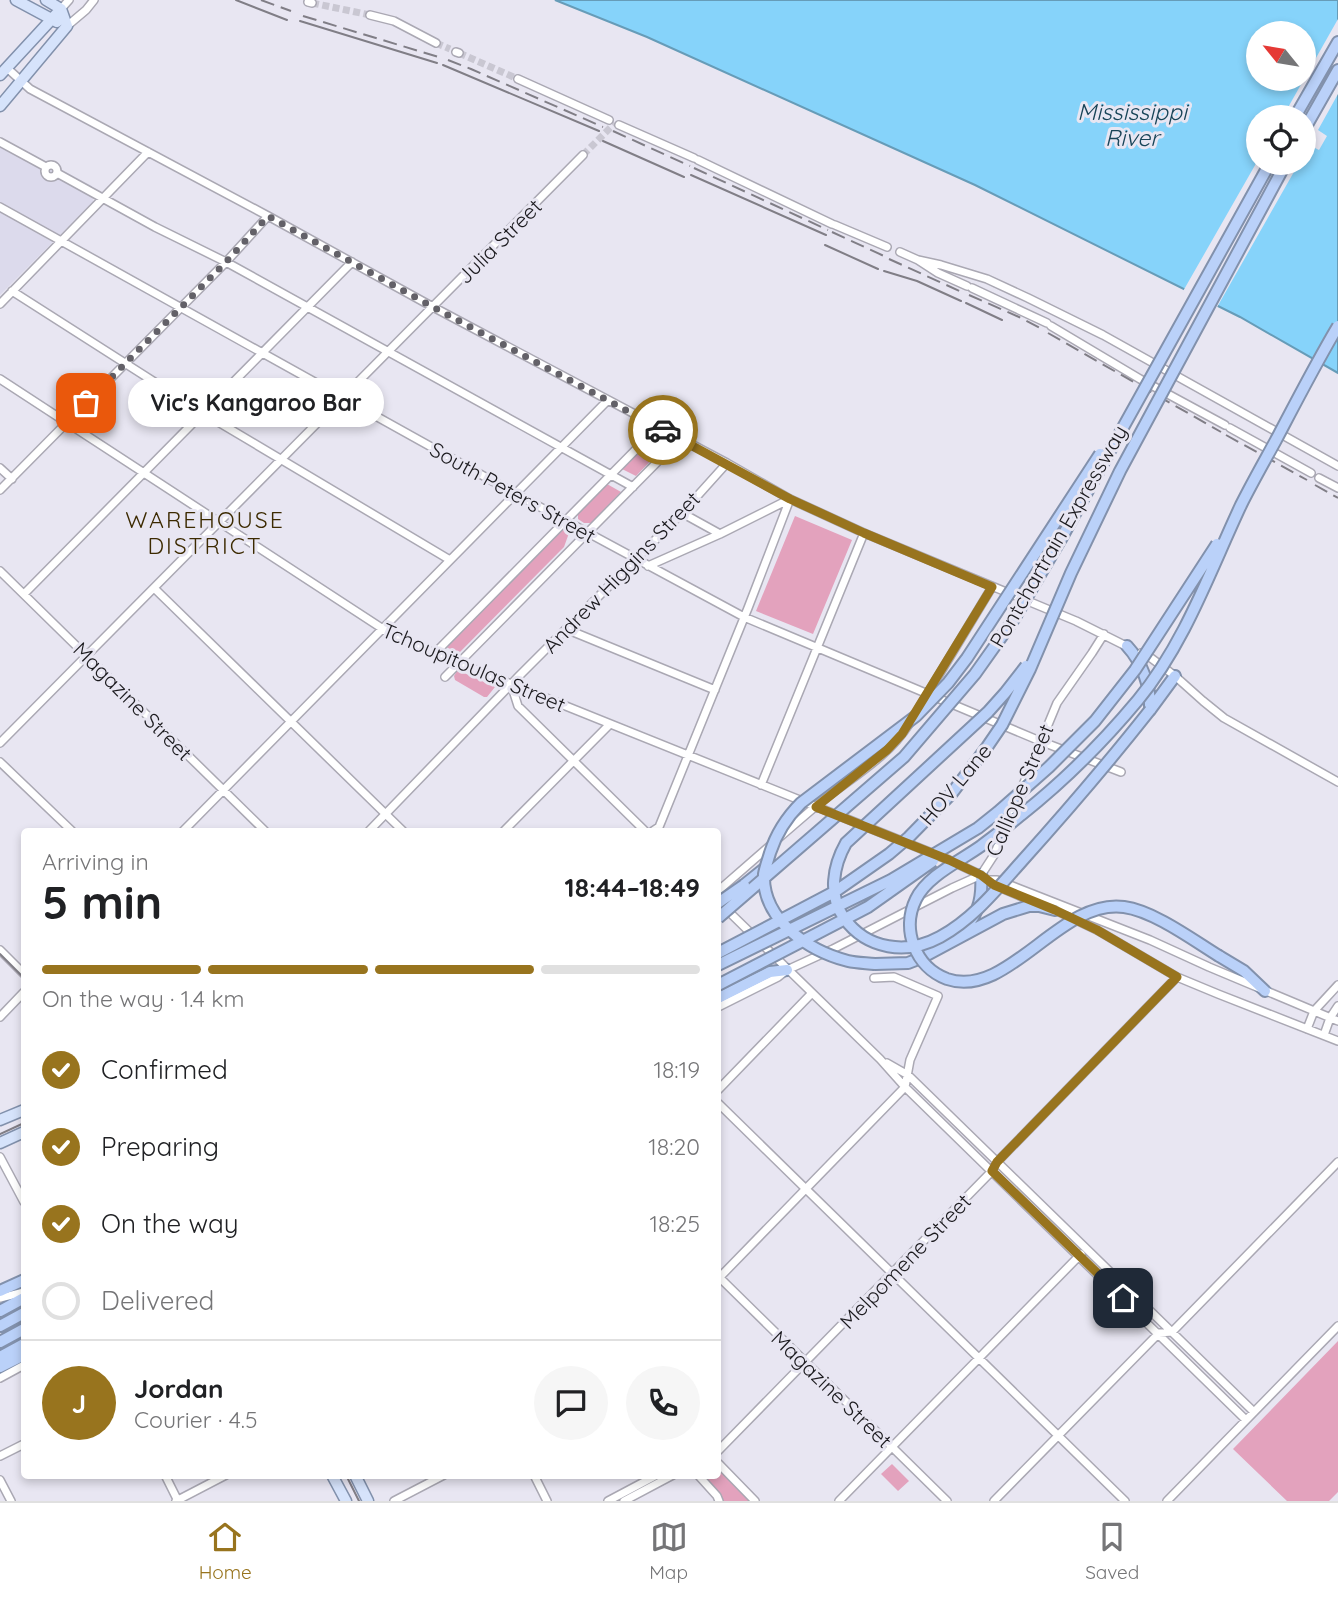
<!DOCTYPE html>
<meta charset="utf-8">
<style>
body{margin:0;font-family:Quicksand,sans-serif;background:#f6f6f6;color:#202124;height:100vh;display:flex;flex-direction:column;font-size:26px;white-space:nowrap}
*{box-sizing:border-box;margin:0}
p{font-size:23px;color:#757577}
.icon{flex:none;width:38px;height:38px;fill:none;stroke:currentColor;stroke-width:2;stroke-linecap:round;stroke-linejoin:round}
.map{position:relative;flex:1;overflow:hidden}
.drawer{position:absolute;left:21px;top:828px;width:700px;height:651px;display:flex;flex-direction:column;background:#fff;border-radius:7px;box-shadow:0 4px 10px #0003}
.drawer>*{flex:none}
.needle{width:46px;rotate:300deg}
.tools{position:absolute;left:1246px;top:21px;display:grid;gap:14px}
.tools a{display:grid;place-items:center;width:70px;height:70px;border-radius:50%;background:#fff;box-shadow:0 4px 10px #0003;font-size:35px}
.pin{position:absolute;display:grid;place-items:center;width:60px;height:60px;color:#fff;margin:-30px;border-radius:14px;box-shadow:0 4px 10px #0006}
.courier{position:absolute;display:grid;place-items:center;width:70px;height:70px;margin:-35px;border:5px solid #98741e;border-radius:50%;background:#fff;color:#222;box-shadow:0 2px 9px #0007}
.bubble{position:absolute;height:49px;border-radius:24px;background:#fff;box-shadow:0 4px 10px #0003;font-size:23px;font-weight:700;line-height:49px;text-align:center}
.overview em{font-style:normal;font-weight:700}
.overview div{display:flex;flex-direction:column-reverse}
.overview{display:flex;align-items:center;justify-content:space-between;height:119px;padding:0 21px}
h1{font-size:46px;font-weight:700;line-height:52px}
.bar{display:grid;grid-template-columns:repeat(4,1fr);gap:10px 7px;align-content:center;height:84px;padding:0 21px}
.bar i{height:9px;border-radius:5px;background:#e0e0e0}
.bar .current{background:#98741e}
.bar p{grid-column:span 4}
.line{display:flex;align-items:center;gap:18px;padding:0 21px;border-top:2px solid #e0e0e0}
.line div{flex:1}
.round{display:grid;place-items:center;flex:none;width:74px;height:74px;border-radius:37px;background:#f6f6f6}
ol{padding:0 21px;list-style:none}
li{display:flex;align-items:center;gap:21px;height:77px}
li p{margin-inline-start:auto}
li .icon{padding:7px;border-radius:50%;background:#98741e;color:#fff;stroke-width:4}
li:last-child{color:#757577}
li i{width:38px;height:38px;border:4px solid #e0e0e0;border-radius:50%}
.tabs{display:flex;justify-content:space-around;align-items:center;height:98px;border-top:2px solid #e0e0e0;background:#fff;font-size:19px;color:#757577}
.tabs a{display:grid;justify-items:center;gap:4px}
.tabs .current{color:#98741e}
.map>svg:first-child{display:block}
.built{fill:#dcdaec}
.green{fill:#e3a2bd}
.water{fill:#86d3fa;stroke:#669cb8;stroke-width:2;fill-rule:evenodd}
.pier{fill:#e8e6f2}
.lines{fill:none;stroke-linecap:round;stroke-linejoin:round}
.minor-tunnel{stroke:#c9c7d2;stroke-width:7;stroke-dasharray:7 3.5;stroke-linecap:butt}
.minor-casing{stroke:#aaa8b3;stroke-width:10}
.major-casing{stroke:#8291ac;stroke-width:13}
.highway-casing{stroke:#8291ac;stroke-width:14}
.minor{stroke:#fff;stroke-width:7}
.major{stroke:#d6e3fb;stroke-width:10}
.highway{stroke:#bad1f9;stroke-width:10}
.tram{stroke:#807e86;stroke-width:2}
.rail{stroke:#807e86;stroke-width:2;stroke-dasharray:14 7;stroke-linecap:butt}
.highway-bridge-casing{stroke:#8291ac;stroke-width:14;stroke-linecap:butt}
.highway-bridge{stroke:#bad1f9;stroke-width:10}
.done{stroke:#636168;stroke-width:7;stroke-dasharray:0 12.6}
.route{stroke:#98741e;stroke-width:9}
.labels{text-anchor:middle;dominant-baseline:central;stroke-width:6;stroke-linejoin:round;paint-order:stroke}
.street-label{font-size:21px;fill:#1b1a1e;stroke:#e8e6f2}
.water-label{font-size:23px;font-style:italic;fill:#184458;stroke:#e8e6f2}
.neighbourhood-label{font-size:23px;letter-spacing:2px;fill:#3c2a01;stroke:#e8e6f2}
</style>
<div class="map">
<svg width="1338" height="1501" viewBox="0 0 1338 1501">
<rect width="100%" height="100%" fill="#e8e6f2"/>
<path class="built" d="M0,137L92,186L93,202L0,295Z"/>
<path class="green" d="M657,435L666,440V445L636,476L622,469L652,437Z
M607,484L621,492L591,523H584L578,519V514Z
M795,516L852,540L813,634L756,611Z
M562,529H567L569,533L564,547L459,653L446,647Z
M457,671L462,672L495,687L487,697H484L455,680L454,676Z
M1338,1341V1492L1329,1501H1287L1233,1449Z
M718,1463L755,1501H719L698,1475H718Z
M892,1464L909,1481L898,1491L881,1474Z"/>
<path class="water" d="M555,0H1338V373L1240,317L975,185L647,37ZM1258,33H1304V79H1258ZM1258,117H1304V163H1258Z"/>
<path class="pier" d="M1338,19V94L1318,130L1327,136L1319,150L1309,145L1304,154V117H1274L1280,107L1286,111Z
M1258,160V163H1299L1216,309L1182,293Z"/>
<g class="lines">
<path class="minor-tunnel" d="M312,3L370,15
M436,43L450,49
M459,53L518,79
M583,155L615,123"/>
<defs>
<path id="minor" d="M308,2L312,3
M61,9L69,0
M370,15L394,21L436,43
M67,26L86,10L94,0
M456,52L459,53
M7,68L30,89L268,216L433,307L727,463L790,499L864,533L1076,621L1130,648
M518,79L609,120
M619,125L694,158
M0,142L46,167
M698,160L832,224
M45 171a6 6 0 1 1 12 0a6 6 0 1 1-12 0Z
M57,173L155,227L226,262L633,487
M0,207L516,494L744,617L1040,741L1121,772
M835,225L887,247
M900,252L918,260
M967,286L938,273L918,260L941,265L987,279L1028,298L1103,335L1338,466
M972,288L1047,323
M12,291L203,413L450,560
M0,304L148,152
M1051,326L1140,379L1225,425
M0,379L383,629L415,645L511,684L949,860L981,875L994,885L1039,904
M1230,428L1311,473
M0,468L12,479
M1319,478L1338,488
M0,490L226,262L268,216
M682,513L720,534
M648,566L720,534L790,499
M0,571L265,831
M154,588L403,831
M24,594L352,262
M566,629L715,690
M435,653L658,427
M1141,653L1151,658L1175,676L1203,701L1224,718L1338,782
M445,677L680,439
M511,684L518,706L645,831
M919,708L992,587
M0,743L583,155
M0,762L72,831
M761,785L864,533
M183,831L608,400
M369,831L518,677L682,513L727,463
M504,831L610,724
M653,831L659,827L748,608L790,499
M988,880H997L1150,940L1209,967L1338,1021
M718,891C750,863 783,834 816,806C847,780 887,759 909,724
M725,908L880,1059L905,1087L1246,1420
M1053,909L1097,930L1177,977L1218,994L1338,1041
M0,950L24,974
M718,1007L778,977L787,970L833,949L952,888L981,875L994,855L1057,703L1092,653L1104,634
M0,1017L24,992
M1307,1029L1314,1011L1338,985
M1324,1035L1330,1018L1338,1006
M887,1063L908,1075L1254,1412
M718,1090L812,993
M718,1103L1125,1501
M0,1157L24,1202
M718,1276L947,1501
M718,1279L905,1087L910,1060L938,996L894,977L874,978
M0,1298L24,1292
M0,1378L24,1365
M718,1451L992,1171L997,1162L1177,977
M0,1456L24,1444
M718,1463L755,1501
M165,1475L178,1501
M534,1475L547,1501
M698,1475L717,1496L719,1501
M0,1480L11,1501
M176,1501L226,1475
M394,1501L444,1475
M608,1501L657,1475
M624,1501L673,1475
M839,1501L1081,1254
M994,1501L1159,1333L1172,1332L1338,1162
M1167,1501L1338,1326"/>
<path id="major" d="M16,0L57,22
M46,0L61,9L67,26
M0,75L61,9
M0,106L67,26
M0,1120L24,1110
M0,1143L24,1132
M332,1475L346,1501
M355,1475L368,1501"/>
<path id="highway" d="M1295,117L1338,42
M1304,130L1338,70
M1127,646C1142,662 1151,687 1150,710
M1150,710L1175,676
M744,885L769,865
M957,936C977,918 983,902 981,875
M1219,956L1244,971L1265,991
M875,964L908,963L921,958L1003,914L1029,906H1039L1055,910
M718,998L770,972L787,970
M0,1291L24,1280
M0,1311L24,1298
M0,1326L24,1313
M0,1342L24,1329
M0,1357L24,1344
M0,1367L24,1355"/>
</defs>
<use href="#minor" class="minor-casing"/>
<use href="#major" class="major-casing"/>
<use href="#highway" class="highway-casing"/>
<use href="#minor" class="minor"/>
<use href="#major" class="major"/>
<use href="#highway" class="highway"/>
<path class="tram" d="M236,0L287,20
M300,21L437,63
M443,65L599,131
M603,141L684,177
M691,175L826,235
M825,245L878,269
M884,271L917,281L961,301
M966,303L1002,320
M0,954L24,978
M0,1134L24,1123
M346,1475L359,1501"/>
<path class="rail" d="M261,0L291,11
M303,16L442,58
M448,60L471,69L603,127
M613,131L690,166
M694,168L828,230
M832,232L884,256
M889,259L964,293
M969,295L1019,317L1044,330
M1048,333L1221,432
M1226,435L1307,480
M1315,485L1338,498"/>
<defs>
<path id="highway-bridge" d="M1026,666L1005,693L988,712L846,843C833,866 828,895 844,918C867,950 907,955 940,937C973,919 997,889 1022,861C1066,812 1109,762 1150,710
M718,903L744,885
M718,918L904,757L975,674L1014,619L1061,539L1270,163
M718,953L836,891L889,854L909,837L952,793L987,747L1002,725L1030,669L1071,573L1120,471L1286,163
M1219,956C1193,940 1154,911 1124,907C1060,898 1008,1000 947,979C915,967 901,929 916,899C927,876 960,861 981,846C994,836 1008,826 1021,815C1064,781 1103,742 1138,700C1185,643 1210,571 1241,505C1252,483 1264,462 1276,440C1296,402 1316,363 1338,326
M875,964C866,963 856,963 848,961C809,951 762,920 764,874C765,868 768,860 770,853C776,834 786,818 801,803L916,716L948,683L967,658L1100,454
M718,965L891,880L978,828L998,812L1049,767L1095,721L1135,670L1217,544
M718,985L868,907L933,861"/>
</defs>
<use href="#highway-bridge" class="highway-bridge-casing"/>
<use href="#highway-bridge" class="highway-bridge"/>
</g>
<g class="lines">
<path class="done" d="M86,403L226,262L268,216L433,307L663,430"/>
<path class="route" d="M663,430L790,499L864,533L992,587L902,734L887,750L816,807L949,860L981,875L994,885L1055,910L1097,930L1177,977L997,1162L992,1171L1123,1298"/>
</g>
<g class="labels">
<g class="street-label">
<text transform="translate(499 241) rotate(-45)">Julia Street</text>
<text transform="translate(513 492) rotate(29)">South Peters Street</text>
<text transform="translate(1058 536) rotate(-60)">Pontchartrain Expressway</text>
<text transform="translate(621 572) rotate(-46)">Andrew Higgins Street</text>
<text transform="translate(474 667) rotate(23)">Tchoupitoulas Street</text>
<text transform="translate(133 701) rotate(45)">Magazine Street</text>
<text transform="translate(955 784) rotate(-50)">HOV Lane</text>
<text transform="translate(1019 790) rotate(-67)">Calliope Street</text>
<text transform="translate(905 1261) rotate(-46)">Melpomene Street</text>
<text transform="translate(832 1389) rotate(44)">Magazine Street</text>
</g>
<g class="water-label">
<text x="1132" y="111">Mississippi<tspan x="1132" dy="26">River</tspan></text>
</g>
<g class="neighbourhood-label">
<text x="205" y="519">WAREHOUSE<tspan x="205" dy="26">DISTRICT</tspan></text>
</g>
</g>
</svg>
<div class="tools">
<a><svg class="needle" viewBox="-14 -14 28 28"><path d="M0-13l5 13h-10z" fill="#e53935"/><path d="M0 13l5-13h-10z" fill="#757577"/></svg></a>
<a><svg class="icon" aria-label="locate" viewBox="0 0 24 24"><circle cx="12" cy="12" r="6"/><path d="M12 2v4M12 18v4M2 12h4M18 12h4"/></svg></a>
</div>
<div class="pin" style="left:86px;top:403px;background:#ea580c"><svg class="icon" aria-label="bag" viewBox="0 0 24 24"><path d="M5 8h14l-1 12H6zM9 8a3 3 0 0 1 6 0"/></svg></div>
<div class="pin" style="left:1123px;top:1298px;background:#1f2937"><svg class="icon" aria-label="home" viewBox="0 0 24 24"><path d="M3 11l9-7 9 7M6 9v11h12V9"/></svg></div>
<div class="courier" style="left:663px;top:430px"><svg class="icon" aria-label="car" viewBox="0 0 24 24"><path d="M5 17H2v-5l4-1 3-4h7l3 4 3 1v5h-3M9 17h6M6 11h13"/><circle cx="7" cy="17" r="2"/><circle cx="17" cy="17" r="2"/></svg></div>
<div class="bubble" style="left:128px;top:378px;width:256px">Vic's Kangaroo Bar</div>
<section class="drawer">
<div class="overview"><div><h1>5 min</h1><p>Arriving in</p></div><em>18:44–18:49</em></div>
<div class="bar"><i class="current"></i><i class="current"></i><i class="current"></i><i></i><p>On the way · 1.4 km</p></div>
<ol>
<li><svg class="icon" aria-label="check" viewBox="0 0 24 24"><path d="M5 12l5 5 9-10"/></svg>Confirmed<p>18:19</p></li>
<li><svg class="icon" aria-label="check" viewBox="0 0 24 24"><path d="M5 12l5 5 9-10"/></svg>Preparing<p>18:20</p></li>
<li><svg class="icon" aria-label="check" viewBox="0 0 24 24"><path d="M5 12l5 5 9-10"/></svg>On the way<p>18:25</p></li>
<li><i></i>Delivered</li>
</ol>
<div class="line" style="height:126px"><b class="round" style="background:#98741e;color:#fff">J</b><div><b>Jordan</b><p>Courier · 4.5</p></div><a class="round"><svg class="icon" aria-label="chat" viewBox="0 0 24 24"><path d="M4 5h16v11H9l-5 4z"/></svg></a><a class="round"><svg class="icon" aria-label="phone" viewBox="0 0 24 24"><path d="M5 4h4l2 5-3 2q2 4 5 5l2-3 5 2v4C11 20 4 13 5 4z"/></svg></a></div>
</section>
</div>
<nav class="tabs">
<a class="current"><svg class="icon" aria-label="home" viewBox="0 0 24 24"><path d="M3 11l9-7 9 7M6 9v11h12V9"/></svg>Home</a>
<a><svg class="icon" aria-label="map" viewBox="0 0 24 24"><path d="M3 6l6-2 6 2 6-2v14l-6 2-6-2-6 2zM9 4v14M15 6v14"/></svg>Map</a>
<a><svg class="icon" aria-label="saved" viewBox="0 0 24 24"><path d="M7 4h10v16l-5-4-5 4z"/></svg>Saved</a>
</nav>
